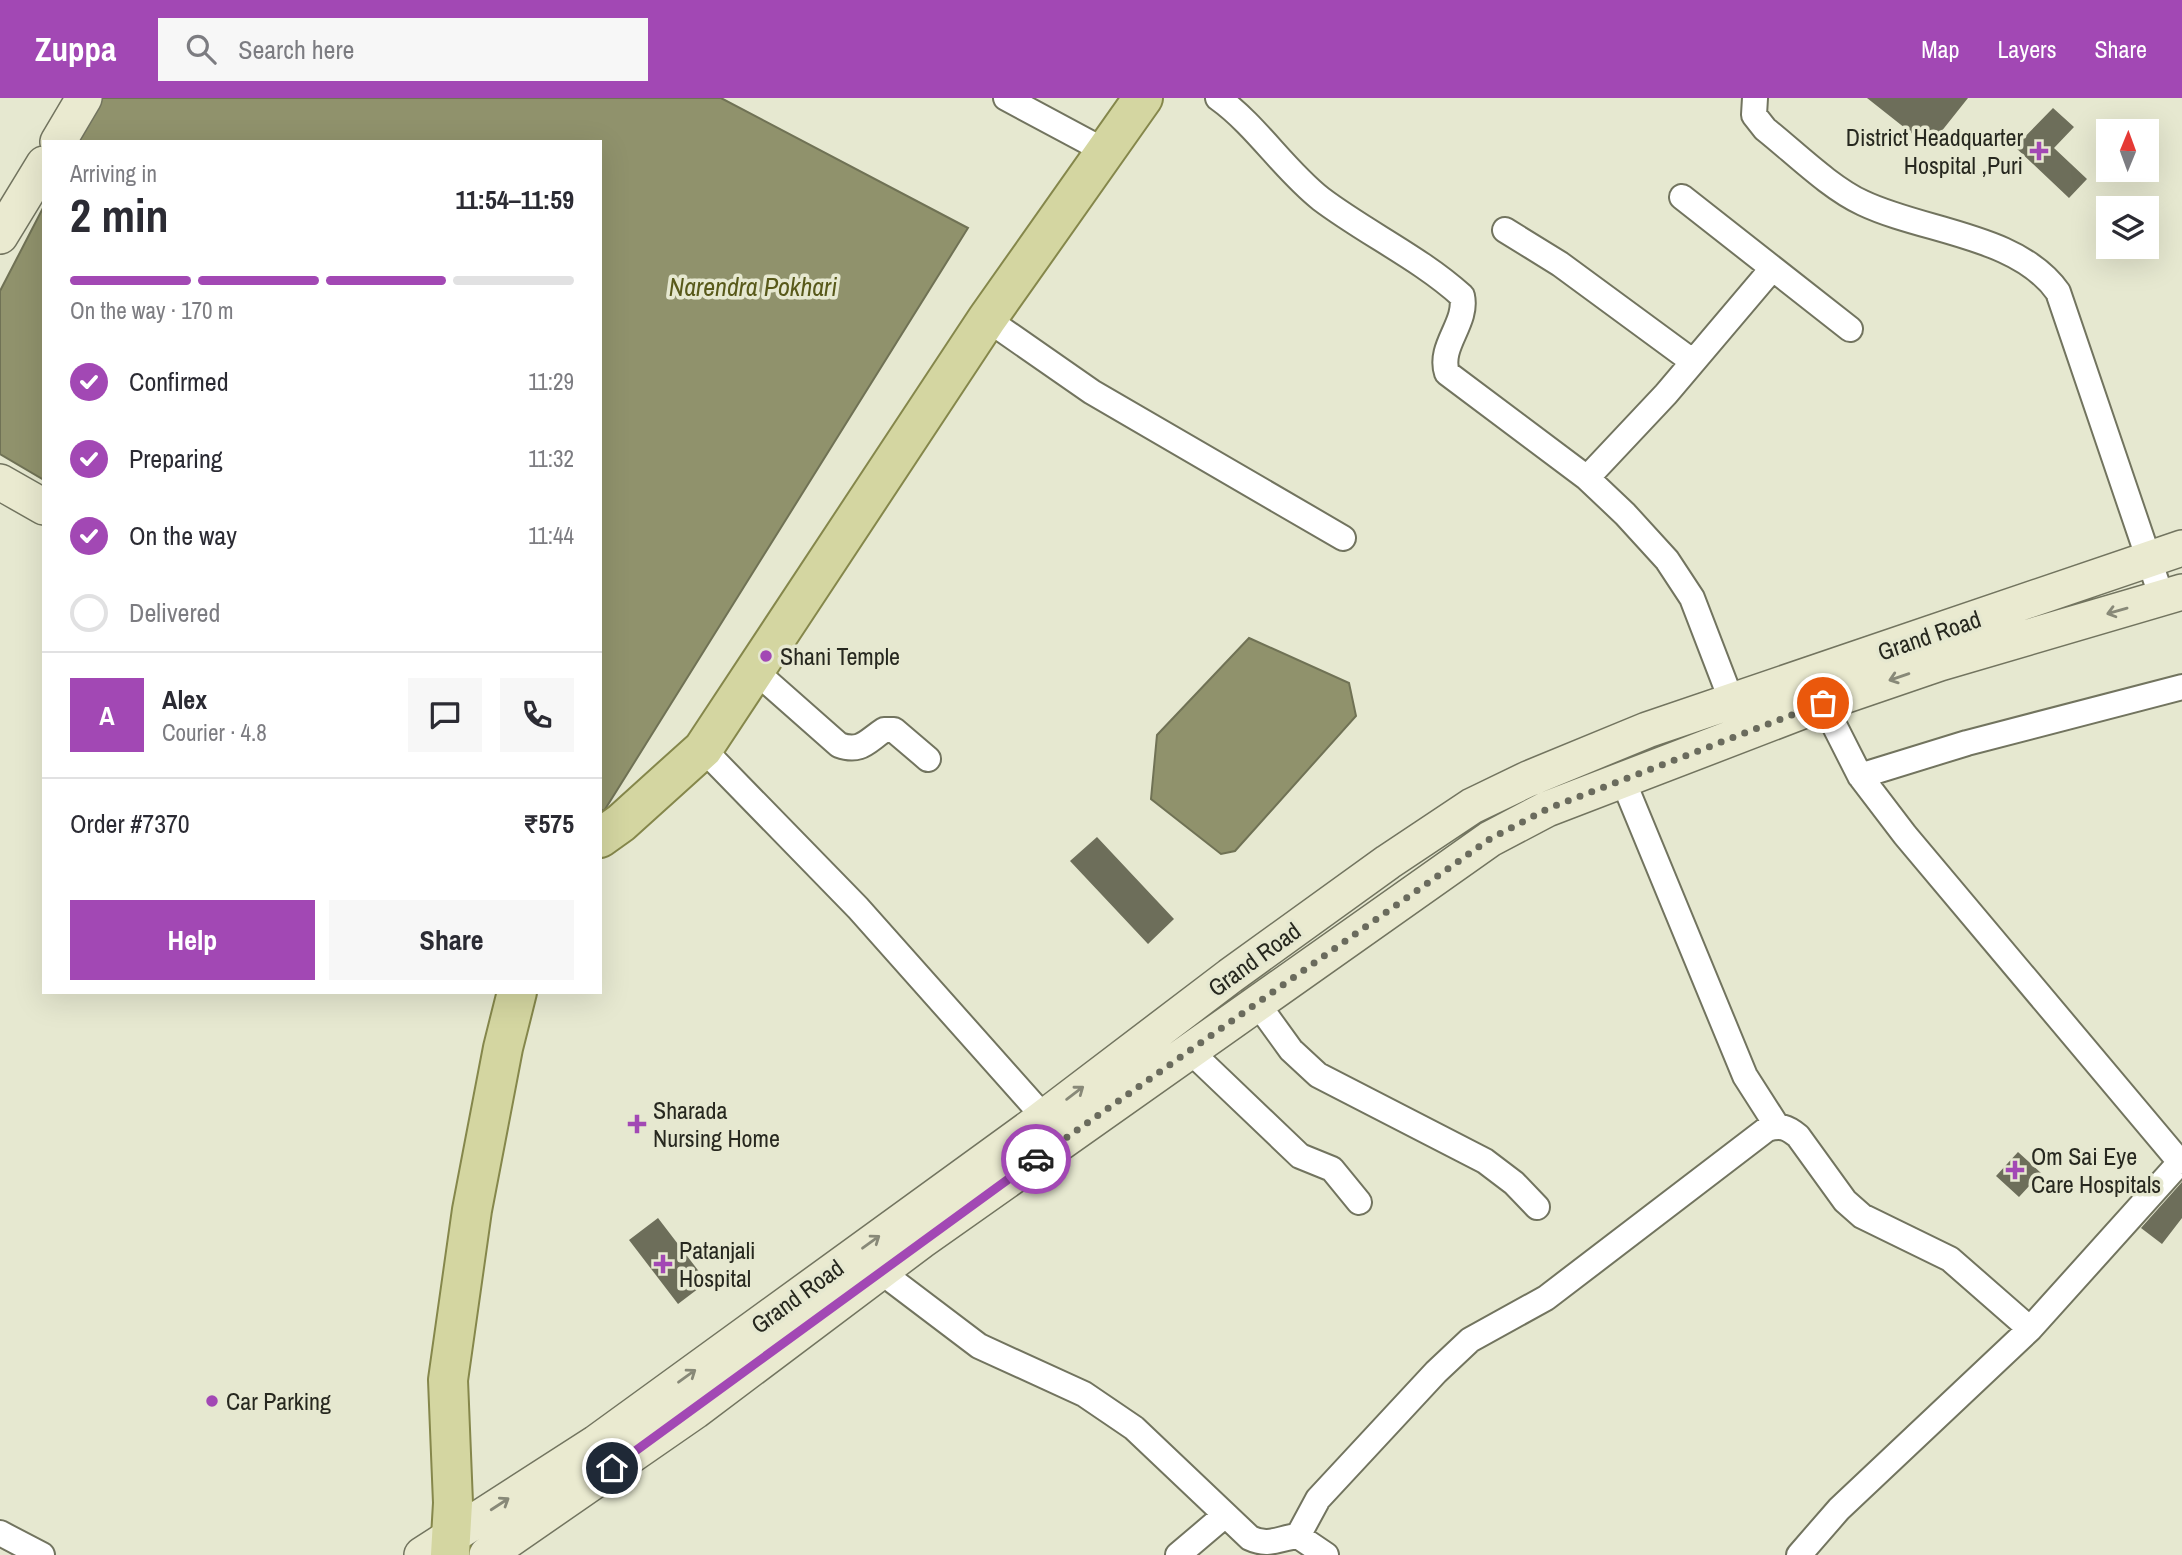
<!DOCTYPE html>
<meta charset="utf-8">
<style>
body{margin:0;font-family:"Archivo Narrow",sans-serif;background:#f7f7f7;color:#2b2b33;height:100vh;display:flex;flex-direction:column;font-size:26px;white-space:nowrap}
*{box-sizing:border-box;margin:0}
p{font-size:23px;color:#7c7c81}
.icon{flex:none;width:38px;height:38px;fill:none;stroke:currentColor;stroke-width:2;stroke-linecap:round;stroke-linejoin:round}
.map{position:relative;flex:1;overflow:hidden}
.details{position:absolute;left:42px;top:42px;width:560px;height:854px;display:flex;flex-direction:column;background:#fff;border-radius:0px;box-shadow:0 7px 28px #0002}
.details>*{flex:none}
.needle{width:46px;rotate:1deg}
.controls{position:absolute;left:2096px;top:21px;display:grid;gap:14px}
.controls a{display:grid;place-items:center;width:63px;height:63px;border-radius:0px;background:#fff;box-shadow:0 7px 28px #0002;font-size:35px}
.pin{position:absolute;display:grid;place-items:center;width:60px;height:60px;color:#fff;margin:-30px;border:4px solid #fff;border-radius:50%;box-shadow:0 2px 7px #0007}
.courier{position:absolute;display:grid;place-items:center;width:70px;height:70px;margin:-35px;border:5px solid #a248b4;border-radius:50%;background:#fff;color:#222;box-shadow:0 2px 9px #0007}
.overview em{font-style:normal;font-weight:800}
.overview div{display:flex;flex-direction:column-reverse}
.overview{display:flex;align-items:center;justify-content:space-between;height:119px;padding:0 28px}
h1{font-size:46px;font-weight:800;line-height:52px}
.bar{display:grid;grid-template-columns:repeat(4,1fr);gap:10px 7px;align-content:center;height:84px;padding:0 28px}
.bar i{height:9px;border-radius:5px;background:#e1e1e2}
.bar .selected{background:#a248b4}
.bar p{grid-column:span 4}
.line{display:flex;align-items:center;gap:18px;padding:0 28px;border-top:2px solid #e1e1e2}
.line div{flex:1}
.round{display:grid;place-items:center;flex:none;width:74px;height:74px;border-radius:0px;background:#f7f7f7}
ol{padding:0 28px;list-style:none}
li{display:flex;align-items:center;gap:21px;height:77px}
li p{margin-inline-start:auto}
li .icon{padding:7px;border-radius:50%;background:#a248b4;color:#fff;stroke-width:4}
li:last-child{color:#7c7c81}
li i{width:38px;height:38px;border:4px solid #e1e1e2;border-radius:50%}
.action{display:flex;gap:14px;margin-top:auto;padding:14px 28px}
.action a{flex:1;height:80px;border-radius:0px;background:#a248b4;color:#fff;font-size:28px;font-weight:800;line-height:80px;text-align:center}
.action a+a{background:#f7f7f7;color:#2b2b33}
header{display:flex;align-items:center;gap:42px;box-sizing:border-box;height:98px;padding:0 35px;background:#a248b4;color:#fff}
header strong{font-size:33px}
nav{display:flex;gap:38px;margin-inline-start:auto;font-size:24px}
.search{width:490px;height:63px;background:#f7f7f7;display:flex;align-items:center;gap:18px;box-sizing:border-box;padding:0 24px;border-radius:0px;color:#7c7c81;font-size:26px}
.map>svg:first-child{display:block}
.water{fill:#90926c;stroke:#707255;stroke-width:2}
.building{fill:#6d6e5a}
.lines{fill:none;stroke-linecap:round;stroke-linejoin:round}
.street-casing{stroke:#72745f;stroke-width:28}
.secondary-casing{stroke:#72745f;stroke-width:38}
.primary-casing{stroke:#85874b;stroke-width:42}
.street{stroke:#fff;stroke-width:24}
.secondary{stroke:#eaead0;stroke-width:35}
.primary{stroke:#d4d6a1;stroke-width:38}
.oneway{stroke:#888978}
.done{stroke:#6a6b5d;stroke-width:7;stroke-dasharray:0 12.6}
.route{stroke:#a248b4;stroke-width:9}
.poi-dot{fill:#a248b4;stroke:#e6e8d0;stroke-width:2.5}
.labels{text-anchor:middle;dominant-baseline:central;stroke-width:7;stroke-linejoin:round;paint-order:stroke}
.poi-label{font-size:24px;fill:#27281f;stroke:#e6e8d0;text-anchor:start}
.street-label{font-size:24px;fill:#27281f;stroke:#e6e8d0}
.water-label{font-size:26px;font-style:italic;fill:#58591a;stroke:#e6e8d0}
</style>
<header>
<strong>Zuppa</strong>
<div class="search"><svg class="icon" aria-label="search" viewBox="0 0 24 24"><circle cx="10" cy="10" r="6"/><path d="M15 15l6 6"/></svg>Search here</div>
<nav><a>Map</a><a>Layers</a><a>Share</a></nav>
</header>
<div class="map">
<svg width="2182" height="1457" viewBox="0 0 2182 1457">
<rect width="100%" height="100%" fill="#e6e8d0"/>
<path class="water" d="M99,0H721L968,130L604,713L600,711V44H77Z
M44,108V382L0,356V193Z
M1249,540L1349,585L1356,618L1235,753L1221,756L1151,701L1157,637Z"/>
<path class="building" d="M1867,0H1968L1929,49Z
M2053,10L2074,29L2054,50L2087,81L2069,100L2015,49Z
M1097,739L1174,821L1148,846L1070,763Z
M2018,1054L2041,1075L2019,1099L1996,1078Z
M2182,1084V1120L2162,1146L2141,1130Z
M658,1120L707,1184L678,1206L629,1142Z"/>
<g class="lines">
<defs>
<path id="street" d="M1006,0L1105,53
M1218,0C1257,28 1283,71 1321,101C1366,135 1420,160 1462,198C1468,225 1438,248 1447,275L1587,380L1625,416L1667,462L1692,500L1737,617
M1755,0L1754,17L1765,31C1794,54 1830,90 1863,105C1924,134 2018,137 2058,194L2162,500
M1682,99L1850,231
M1505,132L1560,166L1692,263
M987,221L1092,294L1343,440
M1587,380L1666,296L1771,172
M754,572L839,647C861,655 867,643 884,632H894L928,661
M1823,605L1860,678L1905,737L2180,1064
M703,651L858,810L1044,1019
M1860,678L1967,645L2182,589
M1622,680L1745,978L1777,1028
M1257,905L1291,952L1318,977L1485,1063L1514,1085L1537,1109
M1189,952L1300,1058L1332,1071L1359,1104
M880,1173L979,1248L1084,1296L1134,1330L1250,1440C1269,1449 1279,1440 1298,1438L1326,1457
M0,1435L42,1457
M1298,1438L1318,1401L1436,1274L1470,1242L1546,1200L1767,1031C1781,1027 1787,1029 1798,1038L1845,1103L1862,1118L1950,1161L2030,1231
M1178,1457L1225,1417
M1799,1457L1839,1411L2030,1231L2182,1062"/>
<path id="secondary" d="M58,44L84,0
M0,138L44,66
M0,384L44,409
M422,1457L596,1345L1038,1024L1230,878L1388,764L1472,708L1528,681L1647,632L2182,450
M487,1457L695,1313L921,1143L1490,741L1547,711L1823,605L1940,565L2182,494"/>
<path id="primary" d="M600,740L621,725L703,651L987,221L1143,0
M450,1457L453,1405L448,1282L472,1112L503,950L517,894"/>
</defs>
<use href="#street" class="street-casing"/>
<use href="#secondary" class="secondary-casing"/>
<use href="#primary" class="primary-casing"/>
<use href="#street" class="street"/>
<use href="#secondary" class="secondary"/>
<use href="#primary" class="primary"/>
</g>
<defs><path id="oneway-shaft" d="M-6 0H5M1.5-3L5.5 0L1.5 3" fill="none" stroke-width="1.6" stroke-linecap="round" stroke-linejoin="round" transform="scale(1.75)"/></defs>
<g class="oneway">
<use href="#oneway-shaft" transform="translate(2117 513) rotate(164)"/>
<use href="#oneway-shaft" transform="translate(1899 579) rotate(161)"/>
<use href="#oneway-shaft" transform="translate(1075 995) rotate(-37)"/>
<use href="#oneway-shaft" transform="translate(871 1144) rotate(-36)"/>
<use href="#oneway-shaft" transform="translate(687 1278) rotate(-36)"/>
<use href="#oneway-shaft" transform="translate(500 1406) rotate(-33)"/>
</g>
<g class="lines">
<path class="done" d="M1036,1061L1490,741L1547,711L1823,605"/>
<path class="route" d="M612,1370L1036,1061"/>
</g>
<g class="poi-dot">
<path d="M2035.5 42.5h7v7h7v7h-7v7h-7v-7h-7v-7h7z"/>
<circle cx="766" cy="558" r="7"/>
<path d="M633.5 1015.5h7v7h7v7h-7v7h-7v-7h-7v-7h7z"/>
<path d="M2011.5 1061.5h7v7h7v7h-7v7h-7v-7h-7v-7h7z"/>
<path d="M659.5 1155.5h7v7h7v7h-7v7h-7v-7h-7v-7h7z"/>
<circle cx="212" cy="1303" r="7"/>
</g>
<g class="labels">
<g class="poi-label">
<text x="2023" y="39" text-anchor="end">District Headquarter<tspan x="2023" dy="28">Hospital ,Puri</tspan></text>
<text x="780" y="558">Shani Temple</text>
<text x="653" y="1012">Sharada<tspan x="653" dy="28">Nursing Home</tspan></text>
<text x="2031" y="1058">Om Sai Eye<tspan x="2031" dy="28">Care Hospitals</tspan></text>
<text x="679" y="1152">Patanjali<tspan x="679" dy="28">Hospital</tspan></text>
<text x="226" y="1303">Car Parking</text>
</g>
<g class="street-label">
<text transform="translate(1929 537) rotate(-19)">Grand Road</text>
<text transform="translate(1254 861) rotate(-36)">Grand Road</text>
<text transform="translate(797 1198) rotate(-36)">Grand Road</text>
</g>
<g class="water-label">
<text x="753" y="188">Narendra Pokhari</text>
</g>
</g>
</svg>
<div class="controls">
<a><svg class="needle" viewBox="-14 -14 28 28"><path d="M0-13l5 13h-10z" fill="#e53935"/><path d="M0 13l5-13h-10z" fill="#7c7c81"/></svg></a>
<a><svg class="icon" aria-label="layers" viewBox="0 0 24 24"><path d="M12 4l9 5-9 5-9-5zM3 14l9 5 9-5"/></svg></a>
</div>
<div class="pin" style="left:1823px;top:605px;background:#ea580c"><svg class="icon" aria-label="bag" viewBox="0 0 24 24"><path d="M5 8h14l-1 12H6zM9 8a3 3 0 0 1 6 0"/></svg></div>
<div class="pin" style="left:612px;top:1370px;background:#1f2937"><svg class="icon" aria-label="home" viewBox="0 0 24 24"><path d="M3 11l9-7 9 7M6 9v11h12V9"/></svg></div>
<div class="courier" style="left:1036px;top:1061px"><svg class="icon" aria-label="car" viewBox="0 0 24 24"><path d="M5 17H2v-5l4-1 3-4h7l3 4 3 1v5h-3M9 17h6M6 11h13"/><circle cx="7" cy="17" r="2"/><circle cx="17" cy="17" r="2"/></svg></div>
<section class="details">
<div class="overview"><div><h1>2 min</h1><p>Arriving in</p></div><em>11:54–11:59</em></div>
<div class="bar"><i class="selected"></i><i class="selected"></i><i class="selected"></i><i></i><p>On the way · 170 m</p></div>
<ol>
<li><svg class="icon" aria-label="check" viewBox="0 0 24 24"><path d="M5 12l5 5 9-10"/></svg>Confirmed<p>11:29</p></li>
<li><svg class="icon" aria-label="check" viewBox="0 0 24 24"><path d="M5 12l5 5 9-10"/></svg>Preparing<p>11:32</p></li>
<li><svg class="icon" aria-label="check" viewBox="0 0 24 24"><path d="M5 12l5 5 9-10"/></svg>On the way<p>11:44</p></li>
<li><i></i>Delivered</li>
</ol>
<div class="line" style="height:126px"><b class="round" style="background:#a248b4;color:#fff">A</b><div><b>Alex</b><p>Courier · 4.8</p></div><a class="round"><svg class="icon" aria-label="chat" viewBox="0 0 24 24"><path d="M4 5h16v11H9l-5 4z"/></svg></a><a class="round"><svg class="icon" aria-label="phone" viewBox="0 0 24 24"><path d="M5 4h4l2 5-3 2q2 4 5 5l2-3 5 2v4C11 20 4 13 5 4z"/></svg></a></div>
<div class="line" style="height:91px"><div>Order #7370</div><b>₹575</b></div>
<div class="action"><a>Help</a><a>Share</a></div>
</section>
</div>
